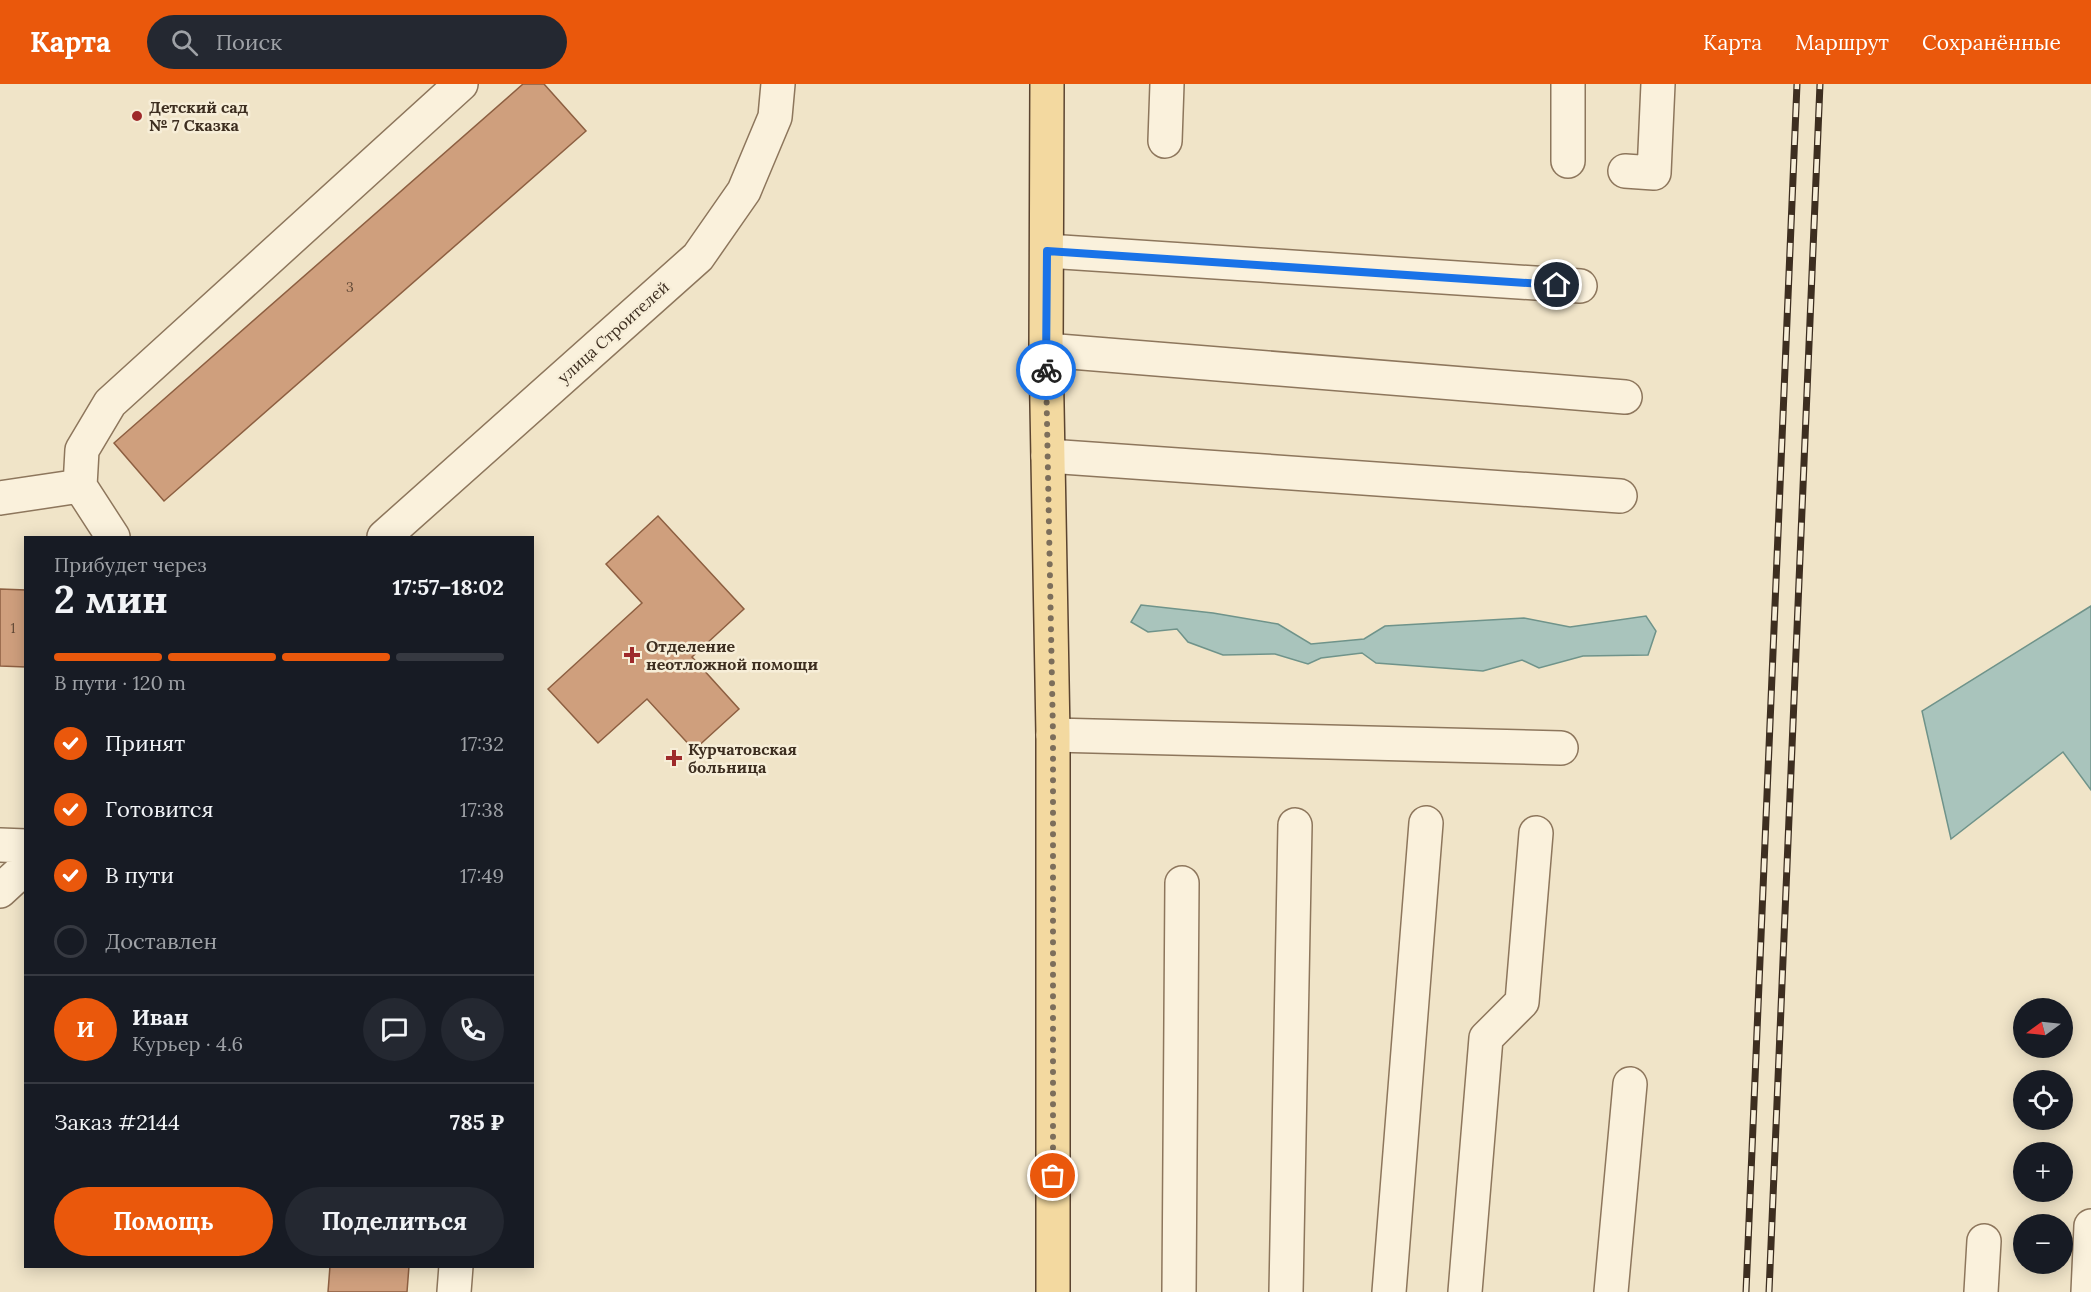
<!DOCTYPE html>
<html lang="ru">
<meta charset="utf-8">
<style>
body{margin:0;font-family:Lora,serif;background:#242831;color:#f1f3f6;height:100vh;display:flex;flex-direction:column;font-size:22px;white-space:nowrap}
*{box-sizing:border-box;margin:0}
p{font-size:20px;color:#9ea1a6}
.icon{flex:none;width:33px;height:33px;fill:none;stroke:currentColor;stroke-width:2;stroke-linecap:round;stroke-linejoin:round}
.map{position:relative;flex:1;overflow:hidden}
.drawer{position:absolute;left:24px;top:452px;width:510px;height:732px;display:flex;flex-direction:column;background:#171b24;border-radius:0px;box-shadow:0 3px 15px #0003}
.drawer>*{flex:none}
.needle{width:39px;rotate:255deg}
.tools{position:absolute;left:2013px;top:914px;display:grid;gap:12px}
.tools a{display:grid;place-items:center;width:60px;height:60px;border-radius:50%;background:#171b24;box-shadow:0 3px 15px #0003;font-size:30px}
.pin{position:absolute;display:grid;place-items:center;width:51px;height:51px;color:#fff;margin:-26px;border:3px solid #fff;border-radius:50%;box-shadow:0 2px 6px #0007}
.courier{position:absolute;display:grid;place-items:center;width:60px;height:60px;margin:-30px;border:4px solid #1a73e8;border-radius:50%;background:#fff;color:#222;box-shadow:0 2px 8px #0007}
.overview em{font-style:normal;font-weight:700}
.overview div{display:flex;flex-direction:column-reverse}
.overview{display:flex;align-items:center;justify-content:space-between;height:102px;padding:0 30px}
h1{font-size:39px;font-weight:700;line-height:45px}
.bar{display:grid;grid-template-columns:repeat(4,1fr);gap:9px 6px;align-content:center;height:72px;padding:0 30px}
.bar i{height:8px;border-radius:4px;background:#363941}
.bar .on{background:#ea580c}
.bar p{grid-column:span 4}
.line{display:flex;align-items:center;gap:15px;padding:0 30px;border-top:2px solid #363941}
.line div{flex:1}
.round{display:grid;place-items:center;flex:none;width:63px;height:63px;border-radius:32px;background:#242831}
ol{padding:0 30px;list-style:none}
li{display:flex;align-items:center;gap:18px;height:66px}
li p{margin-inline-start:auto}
li .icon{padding:6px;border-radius:50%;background:#ea580c;color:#fff;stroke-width:4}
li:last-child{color:#9ea1a6}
li i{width:33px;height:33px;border:3px solid #363941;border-radius:50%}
.cta{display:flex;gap:12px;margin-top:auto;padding:12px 30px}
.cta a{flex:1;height:69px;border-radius:36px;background:#ea580c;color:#fff;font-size:24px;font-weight:700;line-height:69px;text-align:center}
.cta a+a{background:#242831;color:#f1f3f6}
header{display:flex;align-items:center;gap:36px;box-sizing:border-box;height:84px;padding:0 30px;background:#ea580c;color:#fff}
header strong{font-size:28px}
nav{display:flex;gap:33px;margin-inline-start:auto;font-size:21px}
.search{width:420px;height:54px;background:#242831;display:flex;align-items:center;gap:15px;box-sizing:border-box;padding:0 21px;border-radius:33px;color:#9ea1a6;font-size:22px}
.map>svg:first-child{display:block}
.water{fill:#a9c4bc;stroke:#6f938a;stroke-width:1.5}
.building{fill:#cf9f7d;stroke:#8d5f41;stroke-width:1.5}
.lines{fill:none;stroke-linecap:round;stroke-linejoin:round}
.minor-casing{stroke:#8d765c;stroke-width:36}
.major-casing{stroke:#5b4430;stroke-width:36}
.minor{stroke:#faf1dc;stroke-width:33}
.major{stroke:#f3d9a0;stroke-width:33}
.rail-casing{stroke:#3d2e20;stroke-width:7}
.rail{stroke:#f7eed8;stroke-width:4.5;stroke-dasharray:14;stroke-linecap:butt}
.done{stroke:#7c6e5b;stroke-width:6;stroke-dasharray:0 10.8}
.route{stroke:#1a73e8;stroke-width:8}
.poi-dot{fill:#9e2a2b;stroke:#f7eed8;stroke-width:2}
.labels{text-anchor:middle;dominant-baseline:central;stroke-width:5;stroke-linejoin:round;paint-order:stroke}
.number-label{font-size:14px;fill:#624a37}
.poi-label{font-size:16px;font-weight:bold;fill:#3d2e20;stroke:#f7eed8;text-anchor:start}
.street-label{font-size:16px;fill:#3d2e20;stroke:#f7eed8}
</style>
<header>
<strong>Карта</strong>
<div class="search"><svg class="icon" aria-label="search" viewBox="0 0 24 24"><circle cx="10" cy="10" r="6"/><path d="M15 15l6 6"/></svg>Поиск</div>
<nav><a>Карта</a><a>Маршрут</a><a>Сохранённые</a></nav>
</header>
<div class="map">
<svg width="2091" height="1208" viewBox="0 0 2091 1208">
<rect width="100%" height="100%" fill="#f0e4c8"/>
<path class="water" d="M1141,521L1213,529L1278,540L1311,560L1364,555L1385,542L1524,534L1570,543L1646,532L1656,547L1648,571L1583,572L1539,584L1522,576L1483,587L1376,579L1362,569L1321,574L1308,580L1275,570L1223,571L1188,558L1177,545L1148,548L1131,538Z
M2091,522V706L2063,668L1951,755L1922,627Z"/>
<path class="building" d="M523,0H544L586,47L164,417L114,359Z
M658,432L744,525L692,573L739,625L694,666L647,615L598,659L548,605L642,519L606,480Z
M0,505L26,506V583L0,582Z
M330,1182H409L407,1208H328Z"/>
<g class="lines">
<defs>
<path id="minor" d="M1165,57L1167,0
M1568,77V0
M1625,87L1654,89L1658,0
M1047,167L1580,202
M1046,266L1625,313
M1048,372L1620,412
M0,414L80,402
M113,453L80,402L82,366L110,319L461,0
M384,453L698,173L744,107L775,33L778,0
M1053,651L1561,664
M0,761L26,762
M0,807L26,783
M454,1208L456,1182
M1179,1208L1182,799
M1286,1208L1295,741
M1389,1208L1426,739
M1465,1208L1486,954L1522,918L1536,749
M1611,1208L1630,1000
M1981,1208L1984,1157
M2088,1208L2091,1142"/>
<path id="major" d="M1047,0L1046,266L1053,651V1208"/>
</defs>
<use href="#minor" class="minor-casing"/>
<use href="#major" class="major-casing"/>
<use href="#minor" class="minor"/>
<use href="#major" class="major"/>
<defs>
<path id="rail" d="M1746,1208L1797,0
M1769,1208L1820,0"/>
</defs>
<use href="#rail" class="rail-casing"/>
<use href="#rail" class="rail"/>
</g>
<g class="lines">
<path class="done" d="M1046,286L1053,651V1092"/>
<path class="route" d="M1046,286L1047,167L1557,201"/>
</g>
<g class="poi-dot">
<circle cx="137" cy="32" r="6"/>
<path d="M629 562h6v6h6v6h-6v6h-6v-6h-6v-6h6z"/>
<path d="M671 665h6v6h6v6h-6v6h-6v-6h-6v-6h6z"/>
</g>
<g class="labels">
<g class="number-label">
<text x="350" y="203">3</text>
<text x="13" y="544">1</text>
</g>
<g class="poi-label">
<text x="149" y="23">Детский сад<tspan x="149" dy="18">№ 7 Сказка</tspan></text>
<text x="646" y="562">Отделение<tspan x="646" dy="18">неотложной помощи</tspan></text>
<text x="688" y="665">Курчатовская<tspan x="688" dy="18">больница</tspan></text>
</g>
<g class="street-label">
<text transform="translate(613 248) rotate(-42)">улица Строителей</text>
</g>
</g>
</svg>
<div class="tools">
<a><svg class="needle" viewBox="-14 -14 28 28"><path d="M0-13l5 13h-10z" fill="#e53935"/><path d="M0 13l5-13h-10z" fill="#9ea1a6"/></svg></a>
<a><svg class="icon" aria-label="locate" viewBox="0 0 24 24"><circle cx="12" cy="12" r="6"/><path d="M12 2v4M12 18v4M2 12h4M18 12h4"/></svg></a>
<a>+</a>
<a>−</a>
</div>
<div class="pin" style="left:1053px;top:1092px;background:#ea580c"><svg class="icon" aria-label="bag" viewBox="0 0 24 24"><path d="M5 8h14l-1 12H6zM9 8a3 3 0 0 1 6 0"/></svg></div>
<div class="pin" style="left:1557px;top:201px;background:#1f2937"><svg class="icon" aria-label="home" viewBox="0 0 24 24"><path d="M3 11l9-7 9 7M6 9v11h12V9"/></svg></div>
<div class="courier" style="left:1046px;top:286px"><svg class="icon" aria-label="bike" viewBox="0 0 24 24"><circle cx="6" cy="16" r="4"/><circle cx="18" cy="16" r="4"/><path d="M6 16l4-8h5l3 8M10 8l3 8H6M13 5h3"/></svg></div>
<section class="drawer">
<div class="overview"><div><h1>2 мин</h1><p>Прибудет через</p></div><em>17:57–18:02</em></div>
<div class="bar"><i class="on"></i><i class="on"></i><i class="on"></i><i></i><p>В пути · 120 m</p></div>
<ol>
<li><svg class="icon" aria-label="check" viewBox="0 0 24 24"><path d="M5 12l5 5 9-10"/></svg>Принят<p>17:32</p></li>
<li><svg class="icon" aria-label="check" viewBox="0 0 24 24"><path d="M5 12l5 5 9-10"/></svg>Готовится<p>17:38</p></li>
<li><svg class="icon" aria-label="check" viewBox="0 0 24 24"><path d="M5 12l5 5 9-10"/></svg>В пути<p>17:49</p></li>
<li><i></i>Доставлен</li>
</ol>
<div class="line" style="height:108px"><b class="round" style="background:#ea580c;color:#fff">И</b><div><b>Иван</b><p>Курьер · 4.6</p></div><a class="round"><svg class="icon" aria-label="chat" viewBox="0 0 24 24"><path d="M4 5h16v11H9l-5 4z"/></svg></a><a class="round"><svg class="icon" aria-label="phone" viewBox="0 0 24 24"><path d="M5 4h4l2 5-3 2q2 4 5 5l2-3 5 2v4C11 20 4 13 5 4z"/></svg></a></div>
<div class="line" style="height:78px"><div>Заказ #2144</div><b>785 ₽</b></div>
<div class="cta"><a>Помощь</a><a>Поделиться</a></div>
</section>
</div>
